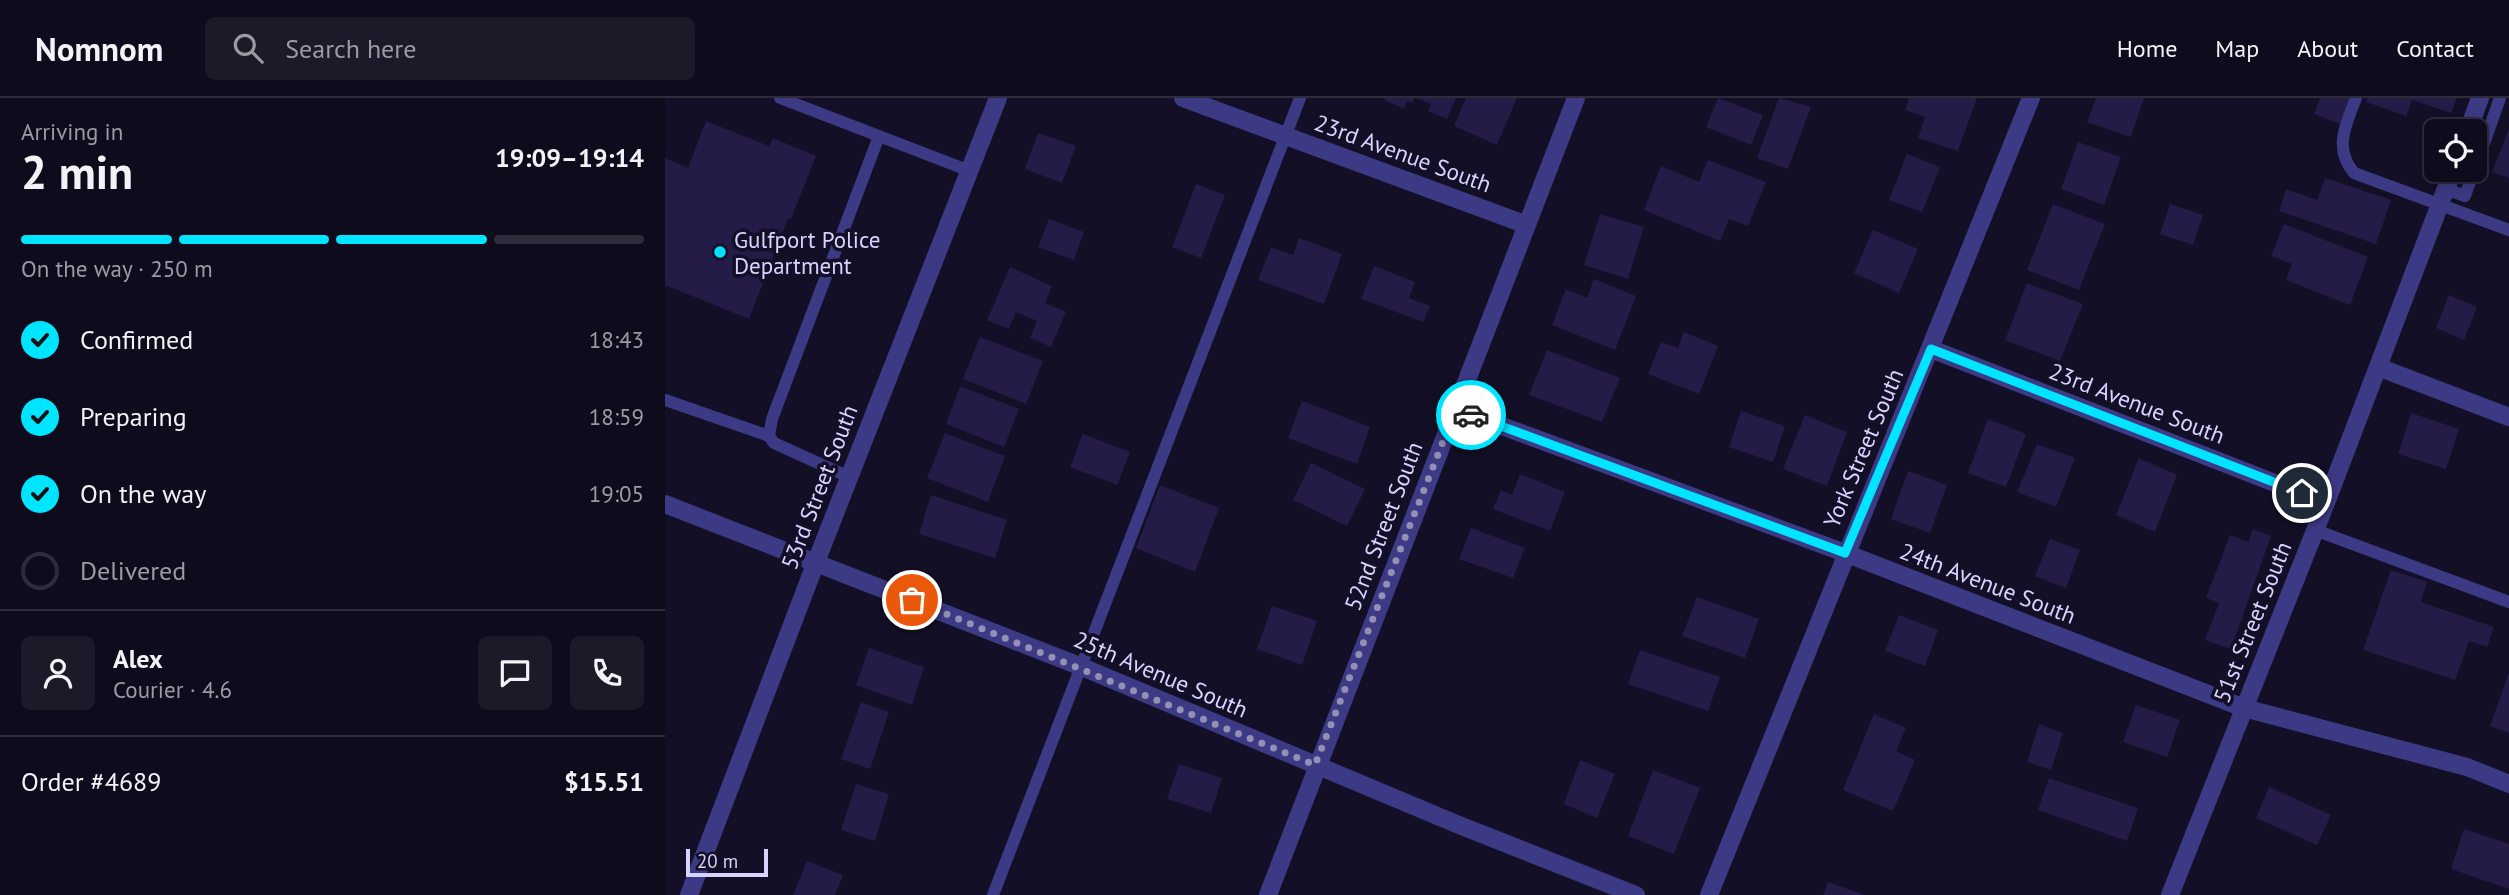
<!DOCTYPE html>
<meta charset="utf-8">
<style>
body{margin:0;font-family:"PT Sans",sans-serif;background:#1c1929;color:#f1f3f6;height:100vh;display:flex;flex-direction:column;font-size:26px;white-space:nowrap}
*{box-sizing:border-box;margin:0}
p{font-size:23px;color:#9b9ba3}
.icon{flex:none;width:38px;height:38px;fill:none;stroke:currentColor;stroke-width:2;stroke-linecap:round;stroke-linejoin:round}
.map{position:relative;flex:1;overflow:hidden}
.sheet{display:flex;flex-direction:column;background:#0e0b1c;width:665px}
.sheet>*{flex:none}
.buttons{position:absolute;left:1759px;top:21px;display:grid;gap:14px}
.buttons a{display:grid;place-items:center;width:63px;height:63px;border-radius:10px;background:#0e0b1c;box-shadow:0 4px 18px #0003,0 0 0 2px #2e2b3b;font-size:35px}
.scale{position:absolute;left:21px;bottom:18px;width:82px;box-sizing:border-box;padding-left:7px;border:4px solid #d9d4ff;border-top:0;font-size:19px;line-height:24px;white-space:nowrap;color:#d9d4ff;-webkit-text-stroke:5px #130f26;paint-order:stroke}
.pin{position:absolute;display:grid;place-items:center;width:60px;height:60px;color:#fff;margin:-30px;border:4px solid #fff;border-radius:50%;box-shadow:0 2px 7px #0007}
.courier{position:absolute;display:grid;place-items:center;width:70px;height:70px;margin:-35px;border:5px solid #00e5ff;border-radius:50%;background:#fff;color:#222;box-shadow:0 2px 9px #0007}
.head em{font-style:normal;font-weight:600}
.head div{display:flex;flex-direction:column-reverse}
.head{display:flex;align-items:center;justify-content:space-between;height:119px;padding:0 21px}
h1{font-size:46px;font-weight:600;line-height:52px}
.bar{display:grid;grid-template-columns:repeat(4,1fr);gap:10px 7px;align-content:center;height:84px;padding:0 21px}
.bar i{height:9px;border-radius:5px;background:#2e2b3b}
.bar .selected{background:#00e5ff}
.bar p{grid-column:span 4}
.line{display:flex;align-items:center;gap:18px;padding:0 21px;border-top:2px solid #2e2b3b}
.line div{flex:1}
.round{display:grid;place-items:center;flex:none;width:74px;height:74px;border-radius:10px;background:#1c1929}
ol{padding:0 21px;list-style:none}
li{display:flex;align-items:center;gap:21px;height:77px}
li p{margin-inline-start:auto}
li .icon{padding:7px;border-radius:50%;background:#00e5ff;color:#111;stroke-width:4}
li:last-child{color:#9b9ba3}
li i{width:38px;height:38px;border:4px solid #2e2b3b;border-radius:50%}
header{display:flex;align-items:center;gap:42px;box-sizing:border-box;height:98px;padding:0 35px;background:#0e0b1c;border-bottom:2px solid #2e2b3b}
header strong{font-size:33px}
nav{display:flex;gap:38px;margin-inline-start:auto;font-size:24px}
.search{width:490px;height:63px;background:#1c1929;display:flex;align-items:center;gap:18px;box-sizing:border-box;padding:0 24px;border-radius:10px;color:#9b9ba3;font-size:26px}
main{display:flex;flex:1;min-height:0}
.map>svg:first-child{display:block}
.building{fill:#241b47}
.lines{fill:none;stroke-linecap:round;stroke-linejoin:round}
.lane{stroke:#3d3a85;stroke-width:12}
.street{stroke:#3d3a85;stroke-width:18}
.done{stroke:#948fb3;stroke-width:7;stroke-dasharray:0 12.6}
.route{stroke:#00e5ff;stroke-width:9}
.poi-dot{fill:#00e5ff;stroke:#130f26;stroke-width:2.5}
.labels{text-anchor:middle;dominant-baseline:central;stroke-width:7;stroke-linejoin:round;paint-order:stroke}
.street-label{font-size:23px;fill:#d9d4ff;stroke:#130f26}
.poi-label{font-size:23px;fill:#d9d4ff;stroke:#130f26;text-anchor:start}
</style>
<header>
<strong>Nomnom</strong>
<div class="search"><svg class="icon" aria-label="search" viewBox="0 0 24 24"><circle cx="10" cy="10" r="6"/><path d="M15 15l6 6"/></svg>Search here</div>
<nav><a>Home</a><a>Map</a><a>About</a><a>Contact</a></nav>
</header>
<main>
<section class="sheet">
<div class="head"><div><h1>2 min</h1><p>Arriving in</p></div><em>19:09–19:14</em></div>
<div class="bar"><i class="selected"></i><i class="selected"></i><i class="selected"></i><i></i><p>On the way · 250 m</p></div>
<ol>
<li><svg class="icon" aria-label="check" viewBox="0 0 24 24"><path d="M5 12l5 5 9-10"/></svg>Confirmed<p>18:43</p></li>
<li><svg class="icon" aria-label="check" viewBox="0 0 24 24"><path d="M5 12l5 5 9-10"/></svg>Preparing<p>18:59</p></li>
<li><svg class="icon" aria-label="check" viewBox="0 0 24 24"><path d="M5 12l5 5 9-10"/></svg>On the way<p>19:05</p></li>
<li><i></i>Delivered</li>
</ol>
<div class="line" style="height:126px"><a class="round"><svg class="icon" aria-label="person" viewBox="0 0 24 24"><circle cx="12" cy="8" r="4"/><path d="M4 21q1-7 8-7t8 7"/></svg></a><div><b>Alex</b><p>Courier · 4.6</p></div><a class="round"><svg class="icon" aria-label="chat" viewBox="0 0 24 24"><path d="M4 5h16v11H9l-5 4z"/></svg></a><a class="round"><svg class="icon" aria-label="phone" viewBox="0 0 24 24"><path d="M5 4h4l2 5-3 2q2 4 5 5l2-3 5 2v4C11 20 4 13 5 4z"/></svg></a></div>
<div class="line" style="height:91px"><div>Order #4689</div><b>$15.51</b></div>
</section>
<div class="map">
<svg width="1844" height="797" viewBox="0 0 1844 797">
<rect width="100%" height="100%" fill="#130f26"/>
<path class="building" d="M720,0H749L747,5L742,3L739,11L719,2Z
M751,0H791L782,21L763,13L766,6Z
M801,0H852L832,47L789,28Z
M1053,0L1098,17L1086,47L1041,29Z
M1114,0L1146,9L1123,71L1092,60Z
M1244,0H1312L1293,53L1253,40L1260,19L1240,12Z
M1431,0H1479L1466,39L1422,24Z
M1655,0H1685L1675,26L1649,16Z
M1703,0H1792L1786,15L1747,2L1741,18L1701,4Z
M41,23L104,48L108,40L151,58L126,121L123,120L84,221L0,187V60L23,70Z
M1844,31V80L1827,74Z
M373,35L411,48L397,85L360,71Z
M1413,44L1456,59L1439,107L1396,91Z
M1242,56L1275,69L1257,114L1224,102Z
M1043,62L1101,84L1083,128L1064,121L1055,143L979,112L996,68L1034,84Z
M1660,80L1726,102L1711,146L1614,113L1621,91L1652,102Z
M531,86L560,97L536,160L507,149Z
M1388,106L1440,126L1414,192L1362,172Z
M1505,106L1538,117L1528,147L1495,136Z
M935,116L979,129L963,181L919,167Z
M384,121L419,134L409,162L373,149Z
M1619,126L1703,159L1685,207L1621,182L1627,166L1606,158Z
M1208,132L1253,151L1234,195L1189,175Z
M634,140L677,156L659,206L593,182L606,149L628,157Z
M709,168L750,184L744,200L765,208L758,224L696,201Z
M345,169L387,188L380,205L401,214L386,249L365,240L372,223L351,214L344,231L322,222Z
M929,181L971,198L950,252L887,227L901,191L922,200Z
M1362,185L1418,206L1395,263L1340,242Z
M1784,197L1812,209L1799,242L1771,230Z
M1019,234L1053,248L1034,296L983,276L996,244L1013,250Z
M315,239L378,263L361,306L298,281Z
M882,252L955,280L937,324L864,297Z
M295,288L354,311L339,349L281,326Z
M637,303L705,329L692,366L623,340Z
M1076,313L1120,328L1108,364L1064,349Z
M1746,315L1794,331L1781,371L1733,356Z
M1140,317L1182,334L1162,388L1118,371Z
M1323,321L1361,336L1341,389L1303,375Z
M280,335L340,358L323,404L262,380Z
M418,336L465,354L452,387L405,369Z
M1372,346L1410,360L1391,409L1352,394Z
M1474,360L1512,377L1490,434L1451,417Z
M646,365L700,391L682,428L628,402Z
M1243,373L1282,387L1265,435L1226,421Z
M855,376L900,394L885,433L828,411L836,392L847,397Z
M495,387L554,410L530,474L471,450Z
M266,397L342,422L330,460L254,436Z
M806,430L860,450L848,480L794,461Z
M1588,431L1606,438L1566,551L1540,542L1554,505L1541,500L1565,437L1583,444Z
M1385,441L1415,452L1401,490L1370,478Z
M1726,472L1762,484L1756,504L1829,529L1822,549L1804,543L1790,582L1698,552Z
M1032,499L1094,521L1080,560L1017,538Z
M607,508L652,523L637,567L592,551Z
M1234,517L1273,532L1260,568L1220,553Z
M204,550L259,569L247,607L191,587Z
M975,552L1055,579L1043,613L963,586Z
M1844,574V635L1825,628Z
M196,604L224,614L205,671L176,661Z
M1471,607L1515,622L1502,659L1458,644Z
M1209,616L1241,630L1231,653L1250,662L1228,713L1178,692Z
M1374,626L1398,635L1386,672L1362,664Z
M915,662L950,676L932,720L899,706Z
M514,666L557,680L546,715L502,701Z
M988,672L1035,690L1009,756L963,738Z
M1384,680L1473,710L1462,743L1373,712Z
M191,686L224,696L210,743L176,732Z
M1604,689L1666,717L1652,747L1591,720Z
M1799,731L1844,746V791L1786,771Z
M142,763L178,777L170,797H128Z
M1163,784L1200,797H1158Z"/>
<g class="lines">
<path class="lane" d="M115,0L305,73
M1691,0C1681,26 1668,50 1689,75L1844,132
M1810,71L1835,0
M1781,91L1800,98L1809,72
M0,302L104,338
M184,379L109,345L104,338L107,321L214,38
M1650,432L1844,504
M328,797L635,0"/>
<path class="street" d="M518,0L862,127
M1803,33L1815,0
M1266,251L1661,405
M1713,269L1844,319
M791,311L1180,455L1579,610L1802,669L1844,686
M0,406L417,569L794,727L971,797
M24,797L151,464L333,0
M603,797L911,0
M1044,797L1366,0
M1505,797L1661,405L1788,72"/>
</g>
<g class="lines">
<path class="done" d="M247,502L650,667L791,311L806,317"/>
<path class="route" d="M806,317L1180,455L1266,251L1637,395"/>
</g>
<circle class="poi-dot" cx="55" cy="154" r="7"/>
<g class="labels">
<g class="street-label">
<text transform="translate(738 55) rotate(20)">23rd Avenue South</text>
<text transform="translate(1472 305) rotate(21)">23rd Avenue South</text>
<text transform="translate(1198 350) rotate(-67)">York Street South</text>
<text transform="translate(154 389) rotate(-69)">53rd Street South</text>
<text transform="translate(718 428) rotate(-69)">52nd Street South</text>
<text transform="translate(1323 485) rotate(21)">24th Avenue South</text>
<text transform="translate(1587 524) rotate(-68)">51st Street South</text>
<text transform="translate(496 576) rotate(23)">25th Avenue South</text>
</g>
<g class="poi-label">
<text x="69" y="141">Gulfport Police<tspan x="69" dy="26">Department</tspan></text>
</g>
</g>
</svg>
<div class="buttons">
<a><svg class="icon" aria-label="locate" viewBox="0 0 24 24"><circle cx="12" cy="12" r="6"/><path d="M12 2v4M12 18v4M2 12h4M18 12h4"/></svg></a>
</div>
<div class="scale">20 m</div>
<div class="pin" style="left:247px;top:502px;background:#ea580c"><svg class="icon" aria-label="bag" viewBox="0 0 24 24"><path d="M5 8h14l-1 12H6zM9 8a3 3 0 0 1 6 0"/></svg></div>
<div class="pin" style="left:1637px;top:395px;background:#1f2937"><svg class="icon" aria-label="home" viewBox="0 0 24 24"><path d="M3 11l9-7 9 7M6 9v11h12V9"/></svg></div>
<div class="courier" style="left:806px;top:317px"><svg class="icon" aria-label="car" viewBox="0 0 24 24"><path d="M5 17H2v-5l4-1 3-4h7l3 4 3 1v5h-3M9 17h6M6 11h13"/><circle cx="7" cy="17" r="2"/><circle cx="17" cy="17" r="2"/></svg></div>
</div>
</main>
